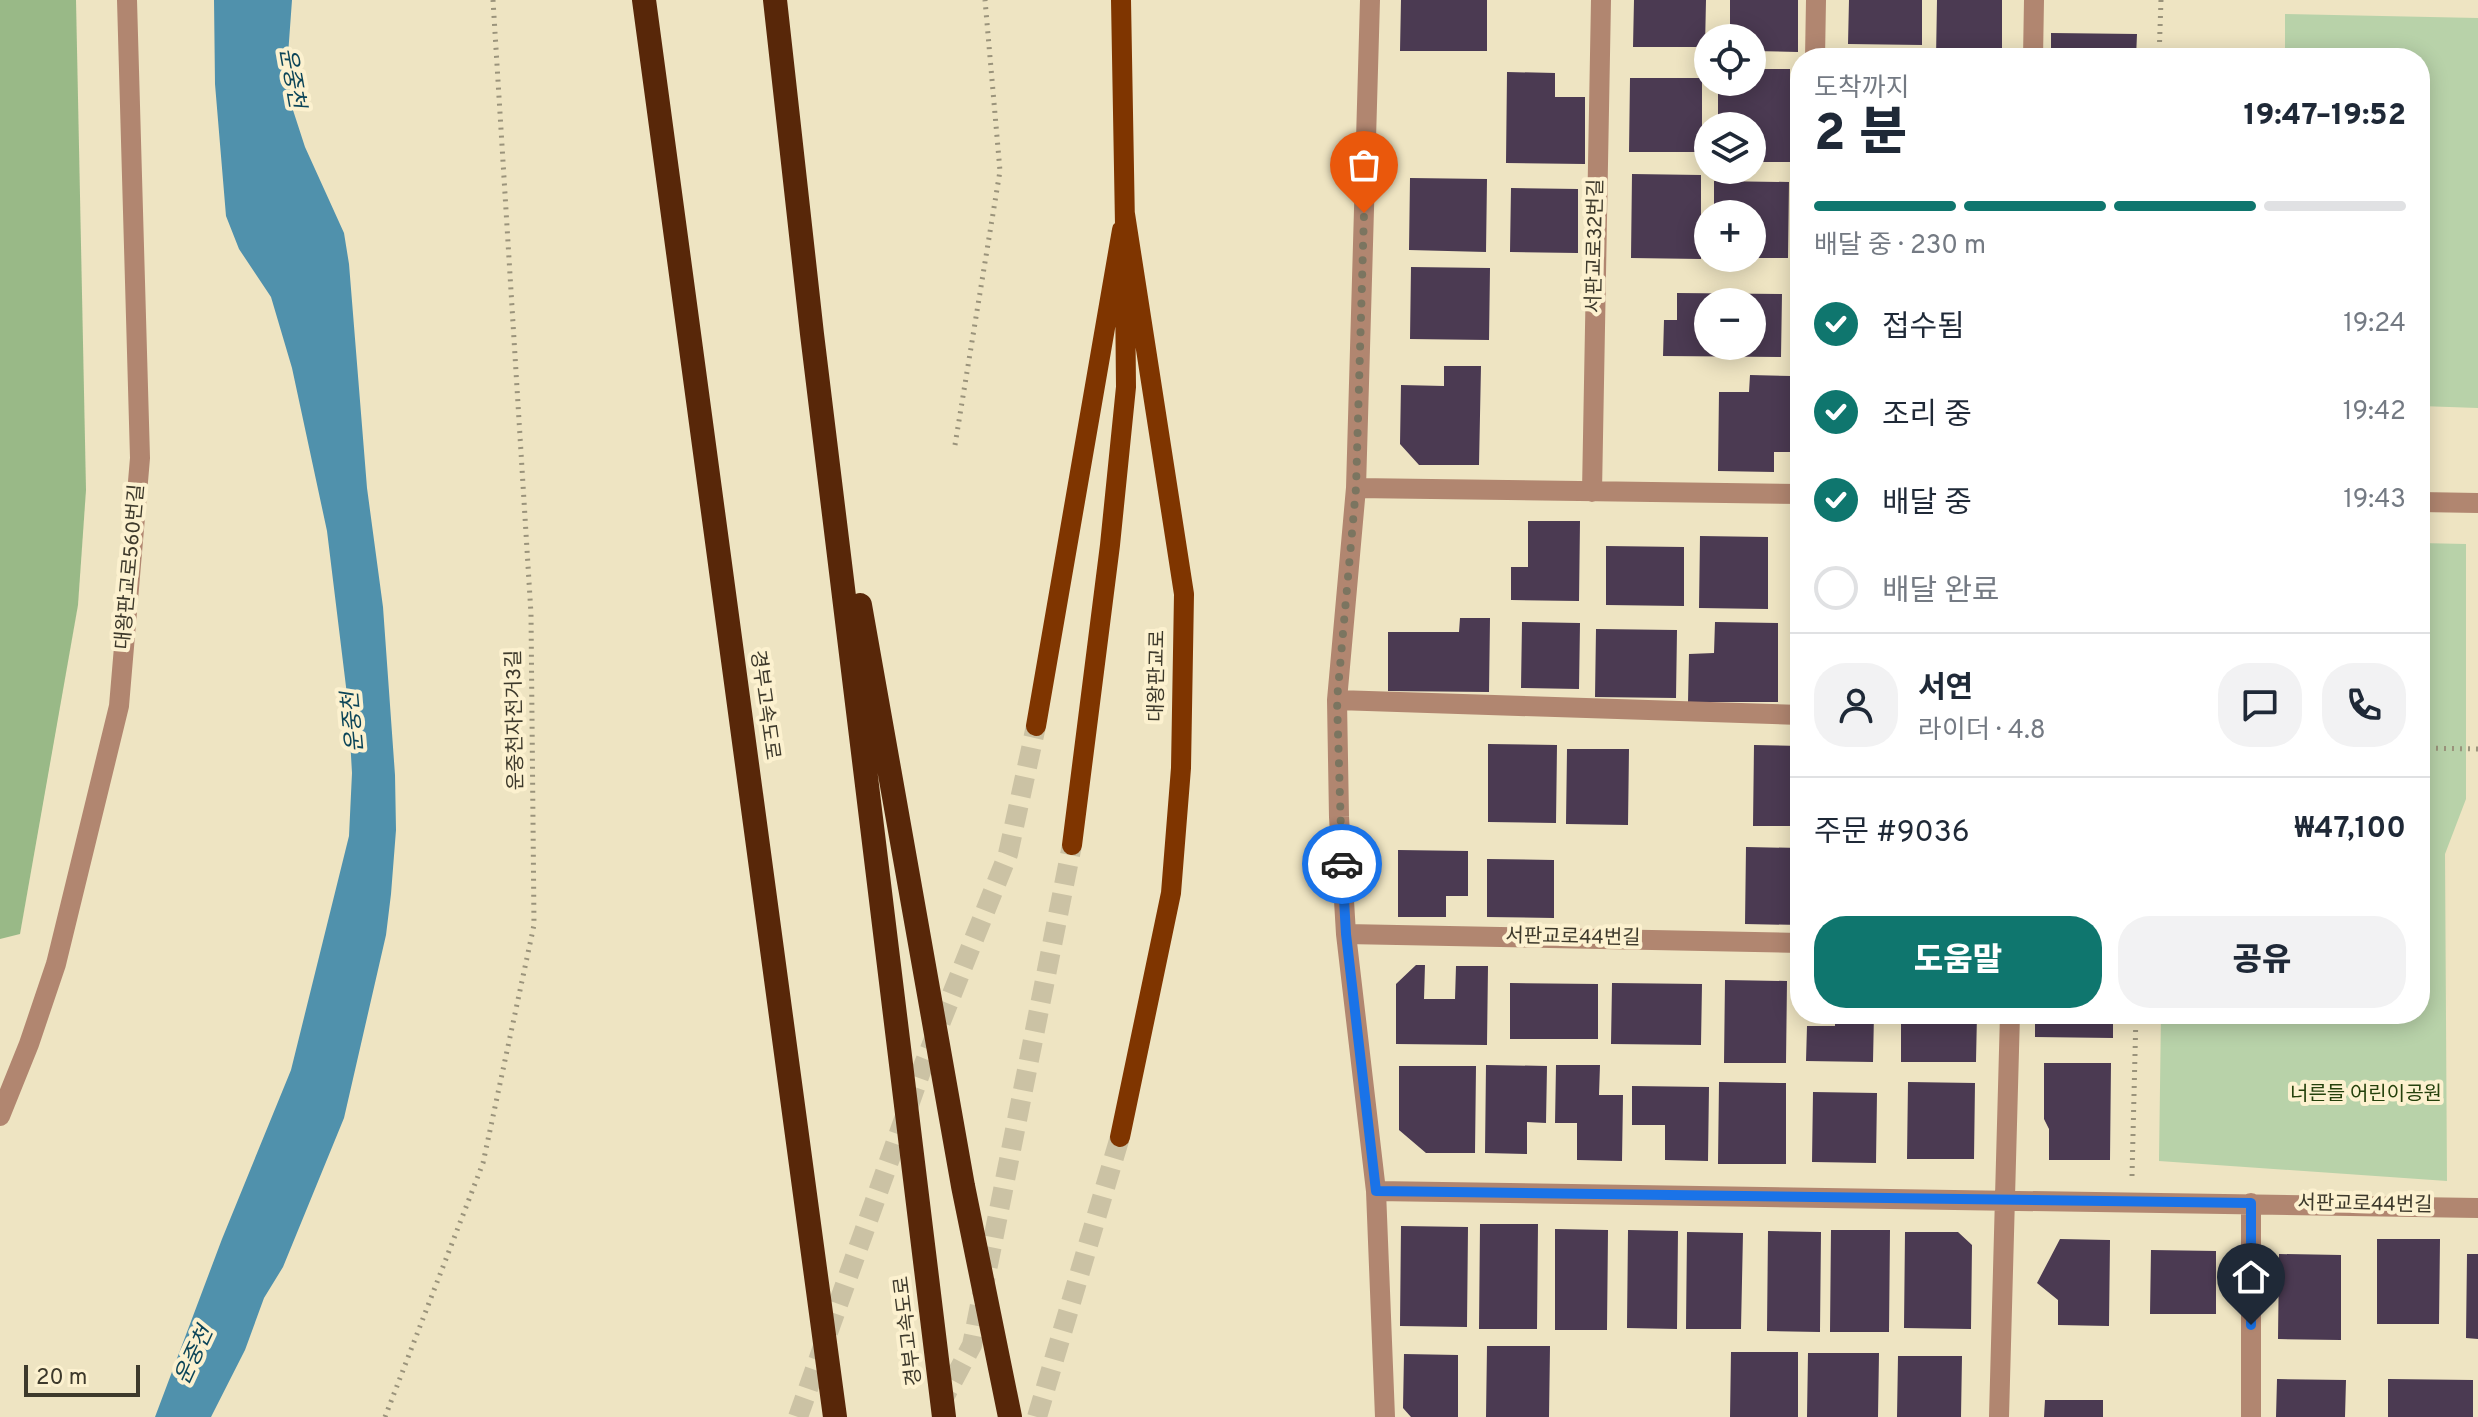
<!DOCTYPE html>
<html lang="ko">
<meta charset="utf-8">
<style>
body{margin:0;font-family:Overpass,"Noto Sans KR",sans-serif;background:#f2f2f3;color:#1f2937;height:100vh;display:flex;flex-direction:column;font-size:30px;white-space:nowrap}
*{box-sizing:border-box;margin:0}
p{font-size:26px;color:#747a83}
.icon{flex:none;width:44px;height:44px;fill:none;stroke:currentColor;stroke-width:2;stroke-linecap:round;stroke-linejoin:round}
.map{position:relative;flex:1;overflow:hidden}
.panel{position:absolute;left:1790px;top:48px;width:640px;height:976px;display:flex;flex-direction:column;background:#fff;border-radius:32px;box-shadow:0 4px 20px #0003}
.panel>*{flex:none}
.fabs{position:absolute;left:1694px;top:24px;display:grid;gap:16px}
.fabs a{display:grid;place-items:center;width:72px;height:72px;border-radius:50%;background:#fff;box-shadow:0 4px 20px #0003;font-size:40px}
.scale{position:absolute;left:24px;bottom:20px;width:116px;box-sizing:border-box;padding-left:8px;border:4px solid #3d392b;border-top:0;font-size:22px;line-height:28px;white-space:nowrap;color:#3d392b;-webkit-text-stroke:6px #fcf1cf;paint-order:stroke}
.pin{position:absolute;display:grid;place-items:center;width:68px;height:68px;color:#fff;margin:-82px -34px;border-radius:50% 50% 50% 0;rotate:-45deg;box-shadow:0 0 8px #0007}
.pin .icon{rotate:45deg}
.courier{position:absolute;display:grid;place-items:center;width:80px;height:80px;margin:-40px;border:6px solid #1a73e8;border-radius:50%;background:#fff;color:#222;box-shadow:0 2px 10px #0007}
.overview em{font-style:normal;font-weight:800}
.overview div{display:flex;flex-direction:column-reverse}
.overview{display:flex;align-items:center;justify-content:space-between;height:136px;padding:0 24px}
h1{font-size:52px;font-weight:800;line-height:60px}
.bar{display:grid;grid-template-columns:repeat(4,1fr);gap:12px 8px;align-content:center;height:96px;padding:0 24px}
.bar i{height:10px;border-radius:6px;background:#e0e1e3}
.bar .current{background:#0f766e}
.bar p{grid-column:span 4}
.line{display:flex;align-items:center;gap:20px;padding:0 24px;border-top:2px solid #e0e1e3}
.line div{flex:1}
.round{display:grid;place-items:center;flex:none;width:84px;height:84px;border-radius:32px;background:#f2f2f3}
ol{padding:0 24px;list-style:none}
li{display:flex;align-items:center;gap:24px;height:88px}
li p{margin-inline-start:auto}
li .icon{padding:8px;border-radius:50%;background:#0f766e;color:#fff;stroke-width:4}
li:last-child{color:#747a83}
li i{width:44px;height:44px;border:4px solid #e0e1e3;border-radius:50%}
.action{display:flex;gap:16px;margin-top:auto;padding:16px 24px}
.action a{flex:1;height:92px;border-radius:32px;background:#0f766e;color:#fff;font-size:32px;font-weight:800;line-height:92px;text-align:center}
.action a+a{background:#f2f2f3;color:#1f2937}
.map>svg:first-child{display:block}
.green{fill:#b8d2a9}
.forest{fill:#99b987}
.water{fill:#5091ac}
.building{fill:#4b3a52;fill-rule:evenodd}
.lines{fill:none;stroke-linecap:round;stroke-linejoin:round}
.major-tunnel{stroke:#cbc2a4;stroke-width:20;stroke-dasharray:20 10;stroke-linecap:butt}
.path{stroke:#9a937b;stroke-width:5;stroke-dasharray:2 6;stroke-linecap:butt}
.minor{stroke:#b18670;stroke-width:20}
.major{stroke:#7f3500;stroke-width:20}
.highway{stroke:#582709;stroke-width:24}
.done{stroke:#7b7560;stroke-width:8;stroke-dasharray:0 14.4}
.route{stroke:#1a73e8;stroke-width:10}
.labels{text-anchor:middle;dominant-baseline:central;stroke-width:8;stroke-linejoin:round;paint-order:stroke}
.street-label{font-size:20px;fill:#3d392b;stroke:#fcf1cf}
.park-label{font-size:20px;fill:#24410c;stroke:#fcf1cf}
.water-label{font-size:22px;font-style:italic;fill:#0b4458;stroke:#fcf1cf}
</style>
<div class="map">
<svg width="2478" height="1417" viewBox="0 0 2478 1417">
<rect width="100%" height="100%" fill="#eee4c2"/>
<path class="green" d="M2285,14L2478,18V408L2420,406V58H2285Z
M2420,543L2466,544V799L2445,854L2447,1181L2159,1161L2161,1014H2420Z"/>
<path class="forest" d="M0,0H76L86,490L78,605L20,934L0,939Z"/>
<path class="water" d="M214,0H292L287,69L292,107L305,147L344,233L349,264L367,488L383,607L395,775L396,830L391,894L386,935L344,1118L283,1267L264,1298L245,1350L211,1417H155L222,1239L291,1070L349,836L352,773L348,703L327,531L292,368L271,297L239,249L226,216L215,84Z"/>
<path class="building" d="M1401,0H1487V51H1400Z
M1634,0H1706L1705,47H1633Z
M1730,0H1798V52L1752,51V38H1730Z
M1849,0H1922V45L1848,44Z
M1937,0H2002V58H1936Z
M2051,33L2137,34L2136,58H2051Z
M1752,69H1790V162H1752V126H1718V82H1752Z
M1507,72L1555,73V97H1585V164L1506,163Z
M1630,78H1702V152H1629Z
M1632,174L1701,175V259L1631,258Z
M1410,178L1487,179L1486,252L1409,250Z
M1714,181L1789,182L1788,258H1752V214H1714Z
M1511,188L1578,189V253L1510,252Z
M1411,267L1490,268L1489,340L1410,339Z
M1677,293L1782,294L1781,357L1663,356L1664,320H1677ZM1708,302H1752V346H1708Z
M1444,366H1481L1479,465H1419L1400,444L1401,385L1444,386Z
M1750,375L1791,376L1790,452H1774V472L1718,471L1719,392H1749Z
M1528,521H1580L1579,601L1511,600V567H1528Z
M1791,524H1800V607H1790Z
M1700,536L1768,537V609L1699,608Z
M1606,546L1684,547V606L1606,605Z
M1460,618H1490L1489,692L1388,691V632H1459Z
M1522,622L1580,623L1579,689L1521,688Z
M1715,622L1778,623V702H1688L1689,654L1714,653Z
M1596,629L1677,630L1676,698L1595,697Z
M1793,630H1800V701H1793Z
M1488,744L1557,745L1556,823L1488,822Z
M1754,745L1800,746V826H1753Z
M1567,749H1629L1628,825L1566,824Z
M1746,847L1800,848V925L1745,924Z
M1398,850L1468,851V896H1446V917H1398Z
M1487,859L1554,860V918L1487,917Z
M1416,965H1425L1424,999H1455L1456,966H1488L1487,1045L1396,1044V984Z
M1725,980L1787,981L1786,1063H1724Z
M1510,983L1598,984V1039H1510Z
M1612,983L1702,984L1701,1045L1611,1044Z
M1835,1014H1874L1873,1062L1806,1061L1807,1026H1835Z
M1901,1014H1977L1976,1062H1901Z
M2035,1014H2113V1038L2035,1037Z
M2044,1063H2111L2110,1160H2049V1129L2044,1119Z
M1486,1065L1547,1066L1546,1123L1527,1122V1154L1485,1153Z
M1556,1065H1600L1599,1095H1623L1622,1161L1577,1160V1123H1555Z
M1399,1066H1476L1475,1153H1426L1399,1130Z
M1719,1082L1786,1083V1164H1718Z
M1908,1082L1975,1083L1974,1159H1907Z
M1632,1086L1709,1087L1708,1161L1665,1160V1125H1632Z
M1813,1092L1877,1093L1876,1163L1812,1162Z
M1480,1224H1538L1537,1329H1479Z
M1401,1226L1468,1227L1467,1327L1400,1326Z
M1555,1229L1608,1230L1607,1330H1555Z
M1628,1230L1678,1231L1677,1329L1627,1328Z
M1831,1230H1890L1889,1332H1830Z
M1768,1231L1821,1232L1820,1332L1767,1331Z
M1687,1232L1743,1233L1741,1329H1686Z
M1905,1232H1958L1972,1245L1971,1329L1904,1328Z
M2060,1239L2110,1240L2109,1326L2058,1325V1300L2037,1283Z
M2377,1239H2440L2439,1324H2377Z
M2151,1250L2216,1251V1314H2150Z
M2279,1254L2341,1255V1340L2278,1339Z
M2467,1254H2478V1339L2466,1338Z
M1487,1346H1550L1549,1417H1486Z
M1731,1352H1798V1417H1730Z
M1808,1353H1879L1878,1417H1807Z
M1404,1354L1458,1355V1417H1411L1403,1408Z
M1898,1356H1962L1961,1417H1897Z
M2277,1379L2346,1380L2345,1417H2276Z
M2388,1379L2473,1380V1417H2388Z
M2045,1400H2103V1417H2044Z"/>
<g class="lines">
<path class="major-tunnel" d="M939,1407L972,1345L1072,845
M798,1417L920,1074L1008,854L1036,726
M1037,1417L1120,1137"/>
<path class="path" d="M2159,58L2161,0
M955,445L1000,171L985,0
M2420,748L2478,749
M2132,1176L2136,1014
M385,1417L483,1163L534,925L531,614L493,0"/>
<path class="minor" d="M1370,0L1356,488L1337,700L1339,817L1346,934L1376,1191L1385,1417
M1815,58L1816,0
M2033,58L2034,0
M1356,488L1800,494
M1592,492L1601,0
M2420,502L2478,503
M1337,700L1800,715
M1346,934L1800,943
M0,1116L29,1044L56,964L119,706L140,458L127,0
M1376,1191L2478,1208
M1999,1417L2010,1014
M2251,1417V1203"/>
<path class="major" d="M1121,0L1125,225
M1036,726L1122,230
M1072,845L1110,545L1126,387L1125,285
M1120,1137L1171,893L1181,768L1184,594L1125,214"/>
<path class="highway" d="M644,0L835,1417
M775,0L812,334L944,1417
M860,605L963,1186L1010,1417"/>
</g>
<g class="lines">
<path class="done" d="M1342,864L1337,700L1356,488L1364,213"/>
<path class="route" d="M1342,864L1346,934L1376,1191L2251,1203V1325"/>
</g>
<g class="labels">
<g class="street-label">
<text transform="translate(1596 246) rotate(-89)">서판교로32번길</text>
<text transform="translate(131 567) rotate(-85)">대왕판교로560번길</text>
<text transform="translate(1158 676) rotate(-89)">대왕판교로</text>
<text transform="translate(764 705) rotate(82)">경부고속도로</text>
<text transform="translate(516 720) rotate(-91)">운중천자전거3길</text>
<text transform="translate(1573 938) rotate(1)">서판교로44번길</text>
<text transform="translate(2365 1205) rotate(1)">서판교로44번길</text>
<text transform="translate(909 1331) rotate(-97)">경부고속도로</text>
</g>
<g class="park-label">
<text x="2366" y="1095">너른들 어린이공원</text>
</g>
<g class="water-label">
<text transform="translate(291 78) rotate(80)">운중천</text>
<text transform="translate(354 722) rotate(-95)">운중천</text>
<text transform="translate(195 1356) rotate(-65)">운중천</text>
</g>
</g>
</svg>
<div class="fabs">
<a><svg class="icon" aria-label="locate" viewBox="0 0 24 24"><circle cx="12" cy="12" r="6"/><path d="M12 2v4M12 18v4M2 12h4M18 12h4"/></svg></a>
<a><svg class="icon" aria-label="layers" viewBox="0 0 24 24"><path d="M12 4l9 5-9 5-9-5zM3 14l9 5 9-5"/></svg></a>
<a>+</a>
<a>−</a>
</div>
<div class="scale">20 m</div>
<div class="pin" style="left:1364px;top:213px;background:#ea580c"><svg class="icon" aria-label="bag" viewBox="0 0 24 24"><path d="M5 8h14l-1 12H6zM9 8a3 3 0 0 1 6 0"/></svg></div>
<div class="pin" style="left:2251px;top:1325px;background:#1f2937"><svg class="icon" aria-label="home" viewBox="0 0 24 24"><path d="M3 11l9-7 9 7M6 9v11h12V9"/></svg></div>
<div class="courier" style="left:1342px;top:864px"><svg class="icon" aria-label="car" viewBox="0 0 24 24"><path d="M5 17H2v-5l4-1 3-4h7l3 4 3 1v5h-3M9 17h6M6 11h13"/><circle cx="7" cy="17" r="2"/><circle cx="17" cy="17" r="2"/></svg></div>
<section class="panel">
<div class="overview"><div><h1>2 분</h1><p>도착까지</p></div><em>19:47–19:52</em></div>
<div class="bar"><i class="current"></i><i class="current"></i><i class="current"></i><i></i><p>배달 중 · 230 m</p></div>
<ol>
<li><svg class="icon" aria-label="check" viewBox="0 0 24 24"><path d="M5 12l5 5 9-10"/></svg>접수됨<p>19:24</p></li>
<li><svg class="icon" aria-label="check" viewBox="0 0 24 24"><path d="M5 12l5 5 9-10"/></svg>조리 중<p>19:42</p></li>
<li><svg class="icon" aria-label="check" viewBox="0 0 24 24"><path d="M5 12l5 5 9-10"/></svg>배달 중<p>19:43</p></li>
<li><i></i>배달 완료</li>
</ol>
<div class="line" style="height:144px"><a class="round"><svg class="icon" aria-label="person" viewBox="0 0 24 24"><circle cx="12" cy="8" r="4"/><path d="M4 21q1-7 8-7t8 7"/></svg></a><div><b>서연</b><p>라이더 · 4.8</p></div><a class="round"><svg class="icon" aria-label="chat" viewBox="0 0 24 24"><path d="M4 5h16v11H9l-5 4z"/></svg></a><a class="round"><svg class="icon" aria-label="phone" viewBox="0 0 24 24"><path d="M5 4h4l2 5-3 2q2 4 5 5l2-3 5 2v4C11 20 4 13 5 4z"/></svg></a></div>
<div class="line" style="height:104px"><div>주문 #9036</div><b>₩47,100</b></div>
<div class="action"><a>도움말</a><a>공유</a></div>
</section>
</div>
